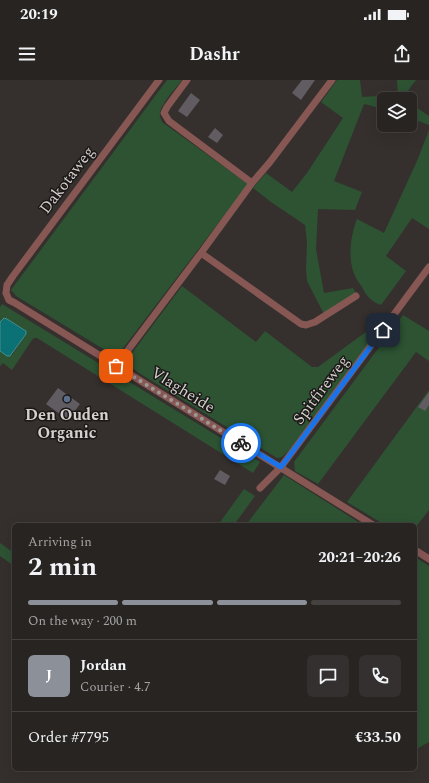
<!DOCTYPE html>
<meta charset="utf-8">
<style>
body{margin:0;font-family:Spectral,serif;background:#34302f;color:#f1f3f6;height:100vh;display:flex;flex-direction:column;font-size:15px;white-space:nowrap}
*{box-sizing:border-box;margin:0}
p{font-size:13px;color:#a5a4a5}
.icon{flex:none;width:22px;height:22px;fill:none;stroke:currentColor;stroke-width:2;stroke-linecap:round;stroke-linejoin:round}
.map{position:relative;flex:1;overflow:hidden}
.sheet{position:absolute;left:12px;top:443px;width:405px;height:248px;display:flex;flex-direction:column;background:#282422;border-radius:6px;box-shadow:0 4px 16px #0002,0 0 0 1px #444140}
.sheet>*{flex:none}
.tools{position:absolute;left:377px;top:12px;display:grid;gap:8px}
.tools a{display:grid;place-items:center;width:40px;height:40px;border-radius:6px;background:#282422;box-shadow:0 4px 16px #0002,0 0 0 1px #444140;font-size:20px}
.pin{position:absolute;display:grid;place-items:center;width:34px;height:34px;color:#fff;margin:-17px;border-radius:8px;box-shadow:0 2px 6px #0006}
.courier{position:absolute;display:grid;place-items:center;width:40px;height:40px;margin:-20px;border:3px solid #1a73e8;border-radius:50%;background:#fff;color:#222;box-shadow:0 1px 5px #0007}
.overview em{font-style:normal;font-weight:700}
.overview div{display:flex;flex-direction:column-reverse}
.overview{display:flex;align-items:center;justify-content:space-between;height:68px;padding:0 16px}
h1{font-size:26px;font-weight:700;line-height:30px}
.bar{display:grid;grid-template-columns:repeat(4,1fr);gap:6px 4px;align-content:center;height:48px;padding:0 16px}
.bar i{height:5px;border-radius:3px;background:#444140}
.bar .selected{background:#8c9099}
.bar p{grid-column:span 4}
.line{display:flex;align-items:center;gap:10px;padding:0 16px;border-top:1px solid #444140}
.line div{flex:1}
.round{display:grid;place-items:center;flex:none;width:42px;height:42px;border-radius:6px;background:#34302f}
.status{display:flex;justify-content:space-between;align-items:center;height:28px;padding:0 20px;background:#282422;direction:ltr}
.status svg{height:11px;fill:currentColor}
header{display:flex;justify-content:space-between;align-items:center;height:52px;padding:0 16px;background:#282422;font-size:18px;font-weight:700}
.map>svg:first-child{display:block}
.green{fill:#2d5333}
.water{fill:#0b7174;stroke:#478e8f}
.building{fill:#605c61}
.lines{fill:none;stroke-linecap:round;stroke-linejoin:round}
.minor{stroke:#875754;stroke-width:7}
.done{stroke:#9c9896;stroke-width:4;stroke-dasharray:0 7.2}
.route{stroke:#1a73e8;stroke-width:5}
.service-dot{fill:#5c6f8a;stroke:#1b1817;stroke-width:1.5}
.labels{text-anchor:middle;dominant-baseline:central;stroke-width:3;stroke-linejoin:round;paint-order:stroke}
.street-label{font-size:16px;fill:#d4d0ce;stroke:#1b1817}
.poi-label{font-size:16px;font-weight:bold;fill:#d4d0ce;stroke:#1b1817}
</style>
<div class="status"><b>20:19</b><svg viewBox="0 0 49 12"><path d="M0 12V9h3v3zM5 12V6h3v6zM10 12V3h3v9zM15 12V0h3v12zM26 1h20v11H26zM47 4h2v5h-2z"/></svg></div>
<header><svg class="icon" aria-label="menu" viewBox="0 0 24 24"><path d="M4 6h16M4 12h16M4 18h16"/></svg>Dashr<svg class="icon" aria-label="share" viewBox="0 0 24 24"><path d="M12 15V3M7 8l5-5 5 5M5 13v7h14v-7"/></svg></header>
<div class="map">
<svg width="429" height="703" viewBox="0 0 429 703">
<rect width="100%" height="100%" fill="#35302d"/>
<path class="green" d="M167,0H182C176,8 161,24 160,33C159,36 161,39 162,42L248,104L118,275L115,276L16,216L11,210Z
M337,0H360L362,17L393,15V19H384V29L364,24L334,101L362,112L355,130L318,129L316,169L324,213L353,208L356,213L324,234L307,201L306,190L307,163L305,145L271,122L253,108L266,93L292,112L307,93L343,38L321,22Z
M397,0H416L404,16H398Z
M410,23L429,36V45L410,38Z
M429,50V149L412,138L386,176L406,191L381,225C372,222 366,216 362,207C358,202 355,197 353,191C348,174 351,155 357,139L384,153L417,81Z
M182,206L256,262L265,251L312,287H318L374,246L381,248L290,369C286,373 283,378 277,378L139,293L128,285L127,281L129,277Z
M2,224L260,382L253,393L37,258H34L32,260L12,290L3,283L0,286V271L7,276L12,275L26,254V251L24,249L7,239H2L0,242V227Z
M403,235L429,251V281L416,272L318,404L295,391L294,382Z
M429,310V430L415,448V445H385L347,422Z
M284,395L363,445H246Z
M244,409L255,416L234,445H218Z
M0,463L14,473V486L0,476Z
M415,477L429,486V662L415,670Z"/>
<path class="water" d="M4,238L7,239L26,251V254L10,276H7L0,271V242Z"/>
<path class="building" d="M302,0H315L301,20L292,13Z
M191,13L200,20L187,37L178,31Z
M215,48L223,55L217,63L208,57Z
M58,308L80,324L68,340L46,324Z
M429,312V325L425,331L418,327Z
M220,390L230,396L225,405L214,399Z"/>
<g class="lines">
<path class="minor" d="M187,0L167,27L164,33L169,41L252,103L270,82L332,0
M201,173L301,244L306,245L315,242L356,216
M6,213L9,220L15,223L373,445
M6,213L7,205L13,196L159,0
M116,286L201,173L252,103
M260,408L281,387L429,187
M415,470L429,479"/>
</g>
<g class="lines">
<path class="done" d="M116,286L241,363"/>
<path class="route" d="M241,363L281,387L383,250"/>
</g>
<circle class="service-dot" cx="67" cy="319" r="4"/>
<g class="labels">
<g class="street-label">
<text transform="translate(67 100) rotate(-53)">Dakotaweg</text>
<text transform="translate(183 310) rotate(32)">Vlagheide</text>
<text transform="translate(321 310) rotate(-53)">Spitfireweg</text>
</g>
<g class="poi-label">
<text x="67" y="335">Den Ouden<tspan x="67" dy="18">Organic</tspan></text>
</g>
</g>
</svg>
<div class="tools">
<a><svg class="icon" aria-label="layers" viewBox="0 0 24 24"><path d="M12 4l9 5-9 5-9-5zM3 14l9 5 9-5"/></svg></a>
</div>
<div class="pin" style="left:116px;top:286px;background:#ea580c"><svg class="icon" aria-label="bag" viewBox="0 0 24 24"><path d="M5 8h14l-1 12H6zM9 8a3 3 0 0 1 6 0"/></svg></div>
<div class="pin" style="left:383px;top:250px;background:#1f2937"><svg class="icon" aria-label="home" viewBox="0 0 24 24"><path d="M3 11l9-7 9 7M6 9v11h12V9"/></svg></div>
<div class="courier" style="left:241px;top:363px"><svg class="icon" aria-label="bike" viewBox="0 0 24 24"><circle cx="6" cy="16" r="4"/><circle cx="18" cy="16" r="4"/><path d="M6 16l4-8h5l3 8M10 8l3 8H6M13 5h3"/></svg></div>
<section class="sheet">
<div class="overview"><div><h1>2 min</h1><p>Arriving in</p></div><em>20:21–20:26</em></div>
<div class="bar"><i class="selected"></i><i class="selected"></i><i class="selected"></i><i></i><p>On the way · 200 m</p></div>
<div class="line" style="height:72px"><b class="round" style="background:#8c9099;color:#fff">J</b><div><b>Jordan</b><p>Courier · 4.7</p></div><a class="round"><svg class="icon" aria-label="chat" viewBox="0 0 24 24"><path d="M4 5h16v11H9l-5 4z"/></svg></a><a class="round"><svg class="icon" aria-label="phone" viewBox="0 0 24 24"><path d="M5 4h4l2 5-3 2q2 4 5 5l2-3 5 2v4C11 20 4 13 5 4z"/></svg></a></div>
<div class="line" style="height:52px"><div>Order #7795</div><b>€33.50</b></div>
</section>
</div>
